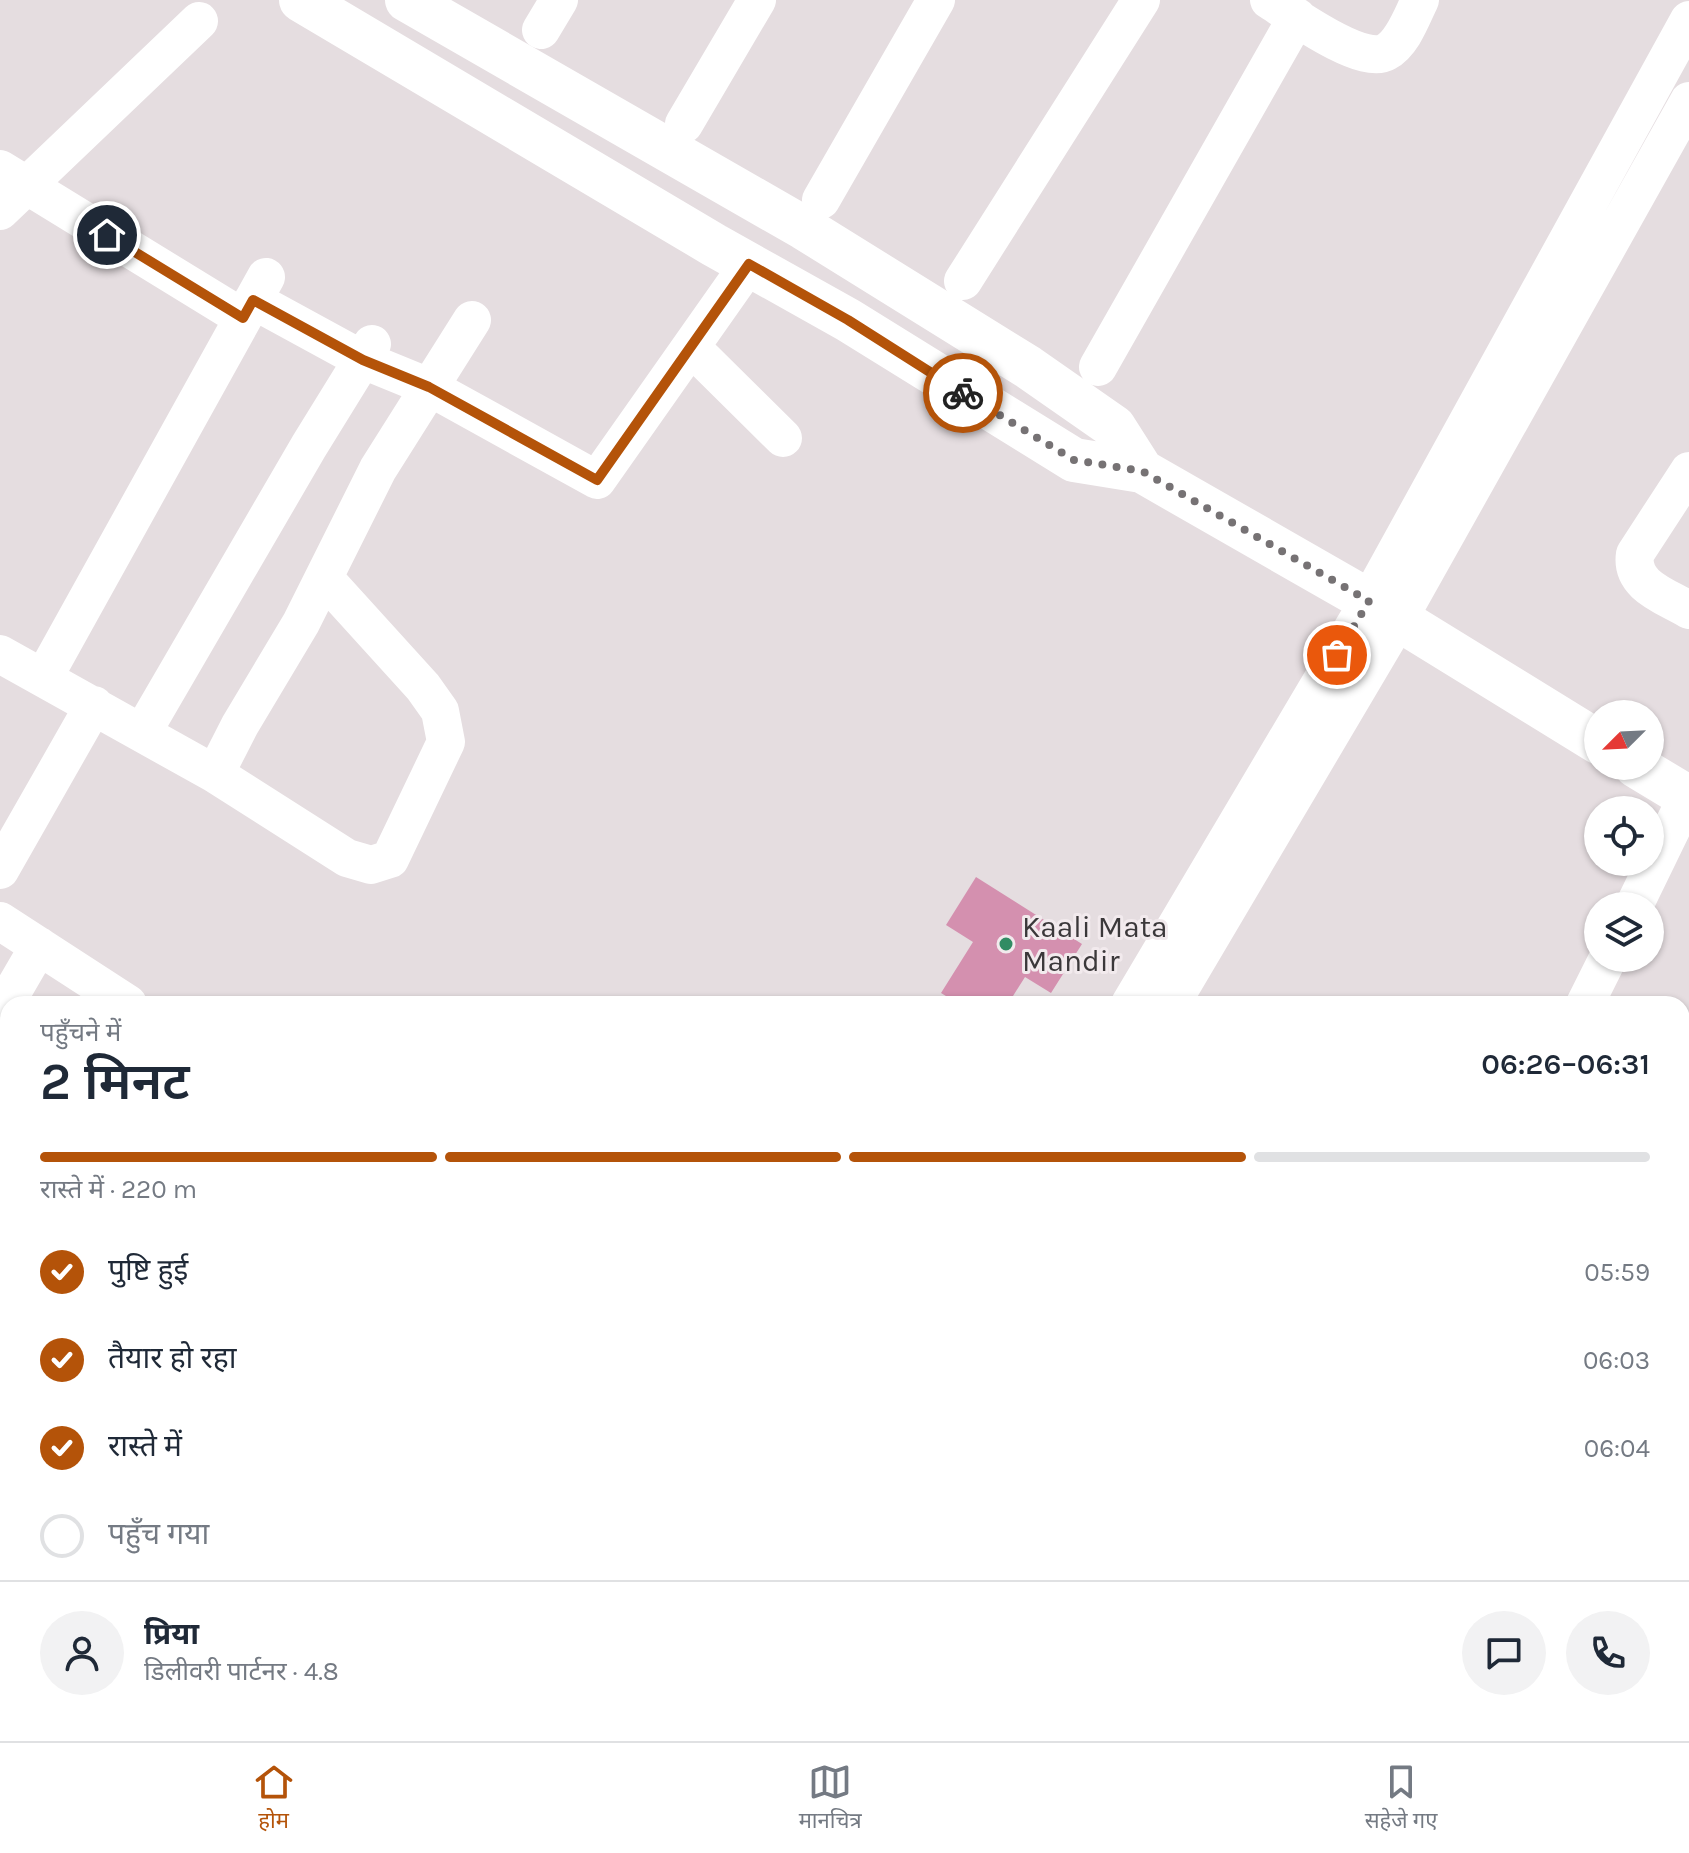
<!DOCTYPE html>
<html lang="hi">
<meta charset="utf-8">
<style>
body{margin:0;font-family:Karla,"Noto Sans Devanagari",sans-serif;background:#f2f2f3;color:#1f2937;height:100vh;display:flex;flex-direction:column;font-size:30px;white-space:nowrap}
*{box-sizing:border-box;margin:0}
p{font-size:26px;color:#747a83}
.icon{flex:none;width:44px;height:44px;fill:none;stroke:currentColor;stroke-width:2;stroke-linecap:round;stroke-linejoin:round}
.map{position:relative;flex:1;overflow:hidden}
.side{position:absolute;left:0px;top:996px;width:1690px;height:746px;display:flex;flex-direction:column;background:#fff;border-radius:24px 24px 0 0;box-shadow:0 2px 6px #0004}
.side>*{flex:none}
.needle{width:52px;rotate:246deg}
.buttons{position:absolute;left:1584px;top:700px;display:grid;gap:16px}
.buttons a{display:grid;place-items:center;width:80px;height:80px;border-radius:50%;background:#fff;box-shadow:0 2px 6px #0004;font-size:40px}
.pin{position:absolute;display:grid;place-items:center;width:68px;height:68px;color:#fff;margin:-34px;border:4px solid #fff;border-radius:50%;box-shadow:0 2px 8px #0007}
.courier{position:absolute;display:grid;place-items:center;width:80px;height:80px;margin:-40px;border:6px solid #b45309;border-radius:50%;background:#fff;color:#222;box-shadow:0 2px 10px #0007}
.headline em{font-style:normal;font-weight:600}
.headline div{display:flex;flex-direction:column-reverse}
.headline{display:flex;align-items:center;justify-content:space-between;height:136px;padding:0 40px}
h1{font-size:52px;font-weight:600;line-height:60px}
.bar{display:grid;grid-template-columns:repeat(4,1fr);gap:12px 8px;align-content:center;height:96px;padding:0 40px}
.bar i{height:10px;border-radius:6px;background:#e0e1e3}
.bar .current{background:#b45309}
.bar p{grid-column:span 4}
.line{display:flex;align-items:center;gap:20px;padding:0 40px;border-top:2px solid #e0e1e3}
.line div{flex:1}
.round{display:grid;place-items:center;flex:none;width:84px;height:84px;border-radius:42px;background:#f2f2f3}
ol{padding:0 40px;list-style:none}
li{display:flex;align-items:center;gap:24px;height:88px}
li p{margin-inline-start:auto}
li .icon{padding:8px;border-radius:50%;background:#b45309;color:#fff;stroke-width:4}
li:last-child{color:#747a83}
li i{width:44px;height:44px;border:4px solid #e0e1e3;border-radius:50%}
.dock{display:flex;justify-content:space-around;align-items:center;height:112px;border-top:2px solid #e0e1e3;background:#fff;font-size:22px;color:#747a83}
.dock a{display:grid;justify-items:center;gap:4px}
.dock .current{color:#b45309}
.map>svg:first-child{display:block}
.building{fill:#d490af}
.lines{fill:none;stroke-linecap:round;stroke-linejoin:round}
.minor{stroke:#fff;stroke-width:38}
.major{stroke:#fff;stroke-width:44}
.done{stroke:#767274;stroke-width:8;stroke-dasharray:0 14.4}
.route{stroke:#b45309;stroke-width:10}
.poi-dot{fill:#318c63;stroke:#f2eaed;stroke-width:3}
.labels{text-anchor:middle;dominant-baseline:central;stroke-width:6;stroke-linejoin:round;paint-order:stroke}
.poi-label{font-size:30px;fill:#3b383a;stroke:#f2eaed;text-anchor:start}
</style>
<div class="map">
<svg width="1689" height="1741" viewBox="0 0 1689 1741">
<rect width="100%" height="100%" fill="#e5dde0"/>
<path class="building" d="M976,877L1082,944L1051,993L1025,977L1008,1004H959L941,993L973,942L946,925Z
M240,1734H344L339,1741H235Z"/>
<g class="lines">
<path class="minor" d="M1269,0C1291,14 1363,66 1386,52C1403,43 1412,16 1420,0
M541,30L559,0
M684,124L757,0
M0,169L243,318
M821,200L936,0
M0,211L199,21
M963,281L1141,0
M253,300L363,360L429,387L597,480L749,264
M691,347L783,438
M1098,367L1297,17
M1689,471L1635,554C1630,586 1666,596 1689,610
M0,654L215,774L347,858L371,865L390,859L446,742L440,711L423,687L325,579
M44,677L266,277
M142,733L309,446L372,344
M215,774L240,725L301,623L378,469L472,320
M0,870L94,705
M1634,906L1687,797
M0,921L128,1004
M1130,1004L1369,601L1689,20
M1171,1004L1398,620L1689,101
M1585,1004L1608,958
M0,1013L39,946
M1682,1067L1689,1071
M0,1204L8,1209
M1682,1432L1689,1420
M0,1496L8,1482
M1682,1498L1689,1502
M902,1734L911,1741
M1540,1734L1553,1741
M81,1741L84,1734
M660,1741L669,1734
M708,1741L716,1734
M1139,1741L1144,1734"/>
<path class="major" d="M301,0L714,245L848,320L1074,460L1142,471L1369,601L1598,742
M407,0L804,228L1028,367L1114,427L1142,471
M1636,766L1689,798"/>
</g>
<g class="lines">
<path class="done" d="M963,393L1074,460L1142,471L1369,601L1337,655"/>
<path class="route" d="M107,235L243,318L253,300L363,360L429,387L597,480L749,264L848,320L963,393"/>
</g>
<circle class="poi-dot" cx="1006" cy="944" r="8"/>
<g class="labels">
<g class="poi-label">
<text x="1022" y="927">Kaali Mata<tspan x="1022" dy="34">Mandir</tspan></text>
</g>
</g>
</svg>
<div class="buttons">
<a><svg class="needle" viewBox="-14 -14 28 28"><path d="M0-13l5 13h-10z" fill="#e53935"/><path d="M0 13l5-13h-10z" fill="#747a83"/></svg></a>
<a><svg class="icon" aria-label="locate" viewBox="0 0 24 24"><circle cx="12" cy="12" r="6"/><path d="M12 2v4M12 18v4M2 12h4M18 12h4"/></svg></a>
<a><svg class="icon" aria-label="layers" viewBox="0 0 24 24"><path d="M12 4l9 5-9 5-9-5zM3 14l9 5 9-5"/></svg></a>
</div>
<div class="pin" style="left:1337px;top:655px;background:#ea580c"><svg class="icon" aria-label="bag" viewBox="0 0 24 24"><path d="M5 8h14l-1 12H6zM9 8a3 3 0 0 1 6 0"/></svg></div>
<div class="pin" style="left:107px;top:235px;background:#1f2937"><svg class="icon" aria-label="home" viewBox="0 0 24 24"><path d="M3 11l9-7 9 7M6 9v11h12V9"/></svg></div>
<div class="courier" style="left:963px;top:393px"><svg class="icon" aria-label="bike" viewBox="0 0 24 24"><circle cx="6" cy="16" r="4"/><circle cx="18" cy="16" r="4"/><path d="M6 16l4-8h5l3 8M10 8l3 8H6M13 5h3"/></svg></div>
<section class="side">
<div class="headline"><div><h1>2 मिनट</h1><p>पहुँचने में</p></div><em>06:26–06:31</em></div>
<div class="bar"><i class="current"></i><i class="current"></i><i class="current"></i><i></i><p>रास्ते में · 220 m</p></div>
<ol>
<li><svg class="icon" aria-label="check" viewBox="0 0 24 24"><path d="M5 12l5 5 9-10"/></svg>पुष्टि हुई<p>05:59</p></li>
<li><svg class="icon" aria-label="check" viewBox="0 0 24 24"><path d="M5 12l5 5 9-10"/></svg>तैयार हो रहा<p>06:03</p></li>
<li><svg class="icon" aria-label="check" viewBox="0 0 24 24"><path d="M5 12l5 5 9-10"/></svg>रास्ते में<p>06:04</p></li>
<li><i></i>पहुँच गया</li>
</ol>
<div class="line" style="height:144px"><a class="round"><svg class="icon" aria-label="person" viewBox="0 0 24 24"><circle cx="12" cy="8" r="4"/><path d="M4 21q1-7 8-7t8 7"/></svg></a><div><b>प्रिया</b><p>डिलीवरी पार्टनर · 4.8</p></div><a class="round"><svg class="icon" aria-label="chat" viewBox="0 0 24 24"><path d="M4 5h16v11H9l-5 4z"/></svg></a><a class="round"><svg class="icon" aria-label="phone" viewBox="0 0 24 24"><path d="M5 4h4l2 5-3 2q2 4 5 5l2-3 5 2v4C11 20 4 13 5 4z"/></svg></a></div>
</section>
</div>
<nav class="dock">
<a class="current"><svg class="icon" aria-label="home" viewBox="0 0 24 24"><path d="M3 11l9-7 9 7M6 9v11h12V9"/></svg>होम</a>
<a><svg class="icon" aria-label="map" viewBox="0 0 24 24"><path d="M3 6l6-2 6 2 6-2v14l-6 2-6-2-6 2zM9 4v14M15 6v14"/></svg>मानचित्र</a>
<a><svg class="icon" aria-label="saved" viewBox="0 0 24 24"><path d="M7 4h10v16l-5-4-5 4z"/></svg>सहेजे गए</a>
</nav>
